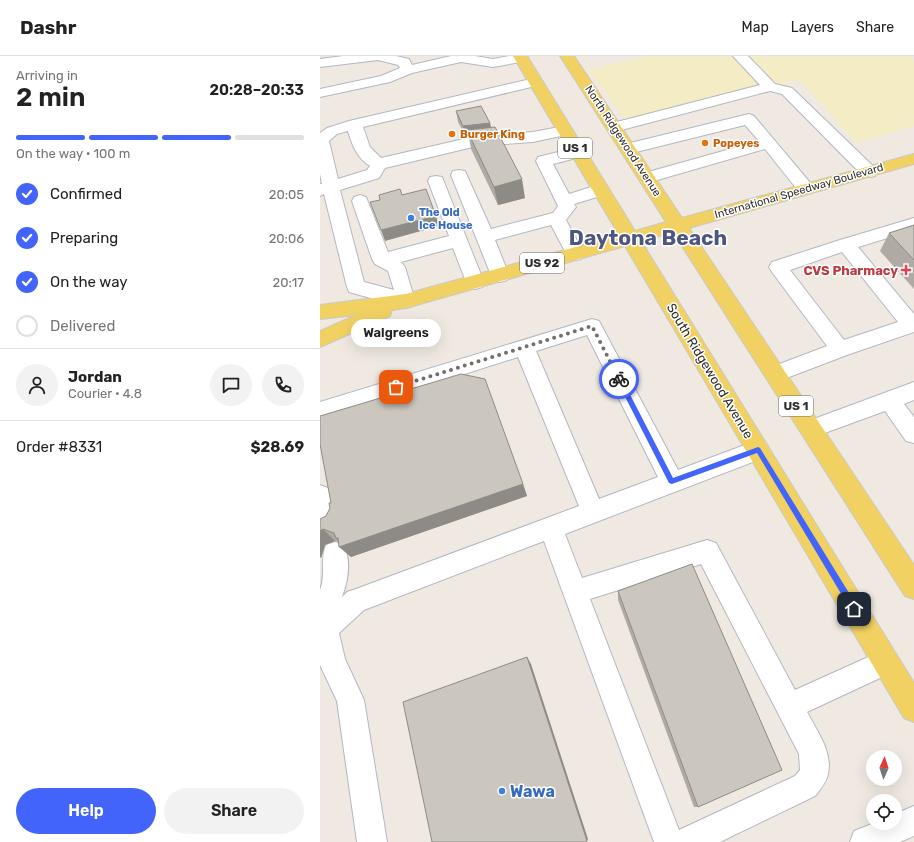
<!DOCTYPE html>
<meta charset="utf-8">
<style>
body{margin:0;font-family:Rubik,sans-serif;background:#f2f2f2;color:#222;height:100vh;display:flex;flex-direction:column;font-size:15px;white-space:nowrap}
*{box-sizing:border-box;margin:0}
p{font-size:13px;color:#767676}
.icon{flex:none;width:22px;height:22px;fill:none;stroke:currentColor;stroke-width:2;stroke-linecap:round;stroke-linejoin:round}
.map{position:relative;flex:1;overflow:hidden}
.side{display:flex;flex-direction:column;background:#fff;width:320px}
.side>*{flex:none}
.needle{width:26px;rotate:3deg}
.tools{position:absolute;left:546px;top:694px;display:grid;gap:8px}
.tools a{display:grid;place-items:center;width:36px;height:36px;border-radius:50%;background:#fff;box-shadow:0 4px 16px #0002;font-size:20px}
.pin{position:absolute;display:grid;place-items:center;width:34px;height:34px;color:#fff;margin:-17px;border-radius:8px;box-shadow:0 2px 6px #0006}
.courier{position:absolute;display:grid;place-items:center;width:40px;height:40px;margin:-20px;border:3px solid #4264fb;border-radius:50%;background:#fff;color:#222;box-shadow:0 1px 5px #0007}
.bubble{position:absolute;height:28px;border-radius:14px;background:#fff;box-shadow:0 4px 16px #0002;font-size:13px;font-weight:600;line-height:28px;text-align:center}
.headline em{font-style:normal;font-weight:600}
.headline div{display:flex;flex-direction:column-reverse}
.headline{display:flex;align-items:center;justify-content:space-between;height:68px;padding:0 16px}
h1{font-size:26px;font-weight:600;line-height:30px}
.bar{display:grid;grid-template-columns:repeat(4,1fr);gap:6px 4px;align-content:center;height:48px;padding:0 16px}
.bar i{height:5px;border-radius:3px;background:#e0e0e0}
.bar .on{background:#4264fb}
.bar p{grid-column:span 4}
.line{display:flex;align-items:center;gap:10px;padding:0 16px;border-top:1px solid #e0e0e0}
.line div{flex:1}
.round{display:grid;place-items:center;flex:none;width:42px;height:42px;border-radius:21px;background:#f2f2f2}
ol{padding:0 16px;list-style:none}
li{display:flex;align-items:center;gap:12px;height:44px}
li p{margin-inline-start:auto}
li .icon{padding:4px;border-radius:50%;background:#4264fb;color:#fff;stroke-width:4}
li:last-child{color:#767676}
li i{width:22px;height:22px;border:2px solid #e0e0e0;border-radius:50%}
.primary-button{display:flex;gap:8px;margin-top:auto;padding:8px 16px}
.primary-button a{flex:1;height:46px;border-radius:24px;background:#4264fb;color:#fff;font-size:16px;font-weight:600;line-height:46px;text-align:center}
.primary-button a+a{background:#f2f2f2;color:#222}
header{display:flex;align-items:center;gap:24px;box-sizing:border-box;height:56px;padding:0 20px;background:#fff;border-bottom:1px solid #e0e0e0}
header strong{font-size:19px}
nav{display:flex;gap:22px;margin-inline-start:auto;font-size:14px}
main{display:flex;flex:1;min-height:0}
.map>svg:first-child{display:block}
.sand{fill:#f3ecc5}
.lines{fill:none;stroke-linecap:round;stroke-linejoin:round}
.minor-casing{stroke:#b4b7c1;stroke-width:2}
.major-casing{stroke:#c9c9c9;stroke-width:2}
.minor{fill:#fff;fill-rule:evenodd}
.major{fill:#f2d163;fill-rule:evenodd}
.wall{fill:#afaba4}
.shaded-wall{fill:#8e8b86}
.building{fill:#cbc7bf;stroke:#8e8b86}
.route{fill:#4264fb}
.done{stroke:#726f6d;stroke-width:4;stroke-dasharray:0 7.2}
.food-dot{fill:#e8710a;stroke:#fff;stroke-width:1.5}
.shop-dot{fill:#3f7fe0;stroke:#fff;stroke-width:1.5}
.health-dot{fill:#e0444e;stroke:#fff;stroke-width:1.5}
.labels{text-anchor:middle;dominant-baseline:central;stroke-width:3;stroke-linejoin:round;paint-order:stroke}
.far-food-label{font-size:11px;font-weight:bold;fill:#c56008;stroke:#fff;text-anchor:start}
.far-street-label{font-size:11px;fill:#2e2e2e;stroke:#fff}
.far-shop-label{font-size:11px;font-weight:bold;fill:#366cbe;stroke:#fff;text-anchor:start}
.shield{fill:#fff;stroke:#6d6d6d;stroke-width:1}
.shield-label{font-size:12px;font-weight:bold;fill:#2e2e2e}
.health-label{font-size:13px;font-weight:bold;fill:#be3a42;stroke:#fff;text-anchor:end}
.street-label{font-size:13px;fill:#2e2e2e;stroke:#fff}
.near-shop-label{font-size:16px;font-weight:bold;fill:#366cbe;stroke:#fff;text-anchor:start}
.town-label{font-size:21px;font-weight:bold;fill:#4d5680;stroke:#fff}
</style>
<header>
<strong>Dashr</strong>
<nav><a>Map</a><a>Layers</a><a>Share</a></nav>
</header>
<main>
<section class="side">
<div class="headline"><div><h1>2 min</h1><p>Arriving in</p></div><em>20:28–20:33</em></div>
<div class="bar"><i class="on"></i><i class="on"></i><i class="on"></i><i></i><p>On the way · 100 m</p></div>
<ol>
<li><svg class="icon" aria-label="check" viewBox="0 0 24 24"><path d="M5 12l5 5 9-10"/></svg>Confirmed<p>20:05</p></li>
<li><svg class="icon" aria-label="check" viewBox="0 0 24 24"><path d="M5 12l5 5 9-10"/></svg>Preparing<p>20:06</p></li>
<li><svg class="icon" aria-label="check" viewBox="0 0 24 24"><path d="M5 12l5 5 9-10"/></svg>On the way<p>20:17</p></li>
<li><i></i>Delivered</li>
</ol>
<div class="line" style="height:72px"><a class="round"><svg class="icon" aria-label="person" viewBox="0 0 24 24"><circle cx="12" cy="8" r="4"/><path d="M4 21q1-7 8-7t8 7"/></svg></a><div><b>Jordan</b><p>Courier · 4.8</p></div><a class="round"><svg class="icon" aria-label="chat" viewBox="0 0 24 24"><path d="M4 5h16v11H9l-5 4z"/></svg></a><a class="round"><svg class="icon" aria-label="phone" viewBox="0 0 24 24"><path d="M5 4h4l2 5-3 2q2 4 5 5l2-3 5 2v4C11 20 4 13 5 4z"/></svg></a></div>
<div class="line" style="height:52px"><div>Order #8331</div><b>$28.69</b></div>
<div class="primary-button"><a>Help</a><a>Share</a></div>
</section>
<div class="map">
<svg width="594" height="786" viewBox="0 0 594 786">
<rect width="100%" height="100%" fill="#efe9e1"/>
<path class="sand" d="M329,0H589L594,5V70L537,87L479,24L305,63L268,14Z"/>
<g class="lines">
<defs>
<path id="minor" d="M23,0H76L89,3L92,9L131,0H155L173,3L189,0H207L208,2L206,5L173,11L141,6L92,17L70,26L0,41V33L61,20L80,12L78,9L58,4L0,11V3Z
M413,0H428L455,28L472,32L555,112L557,116L555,120L549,121L543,120L462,38L450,35L294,76L289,74L286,71L289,68L440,29Z
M215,22L220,23L222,26L220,29L43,71L50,91L61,102L157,80L213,76L245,70L250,72L253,75L250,78L213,86L157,90L65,112L59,122L20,134L44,226L74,234L68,215L55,208L52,203L32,145L34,141L40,139L46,141L68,196L129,180L108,125L110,121L116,120L122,121L164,226L162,231L155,233L148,231L133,192L81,206L85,211L95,245L93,250L86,252L29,236L27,231L4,138L0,140V128H2L0,118V77L7,72L29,65ZM28,75C32,89 37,102 50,110L47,114L18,123L9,85L17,78Z
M429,58L434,60L492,129L494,133L492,137L486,138L480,137L445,93L327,127L321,126L319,122L321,118L439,85L425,69L308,98L302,97L300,93L302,89Z
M258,91L264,92L266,96L264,100L233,108L249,138L281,128L287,130L289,134L287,138L254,148L256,151L246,164L264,198L261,203L255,204L249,203L231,169L175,184L189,219L187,224L180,226L173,224L131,119L133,115L139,114L145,115L171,173L233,157L238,150L216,105L218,101Z
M594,162V174L538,191L594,258V276L527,299L456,326L449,324L446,318L449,312L507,290L452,216L449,211L452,206L520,184ZM522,196L578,266L524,284L470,214Z
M272,263L279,265L358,414L438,384L446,387L449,394L446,401L245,478L262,522L387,484L396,487L475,634L566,593L575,597L579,606L575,615L487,656C497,675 513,696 508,718C506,727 500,734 495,740L400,786H334L224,485L44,554L19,577L25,603L44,644L67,786H37L17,645L0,609V534C6,519 0,503 6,489L15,486L24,489C31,505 28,525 22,541L27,536L36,533L259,450L198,301L0,364V346ZM267,279L338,421L279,443L216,295ZM381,508L479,698L480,714L475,720L359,774L270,543Z
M594,326V344L584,348L594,361V387L586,385L565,355L491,382L483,379L480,373L483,367Z
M0,429L8,432L20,463L16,471L8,474L0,471Z
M594,750V780L580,786H530L534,775L554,767H575V758Z"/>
<path id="major" d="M193,0H207L315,175L346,166L240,0H254L362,162L594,98V108L369,172L594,509V543L585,540L353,176L321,185L594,627V666L584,662L305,190L86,252L72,254L70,260L0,291V275L36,259L0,263V249L86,238L299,179Z"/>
</defs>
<use href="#minor" class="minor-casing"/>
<use href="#major" class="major-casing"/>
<use href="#minor" class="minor"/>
<use href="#major" class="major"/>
</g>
<path class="wall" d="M136,55L170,67L171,72L205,142L178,149L151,93L149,81H146L138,66Z
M594,169V233L560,195L569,177Z
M203,428L207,440L31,501L19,486L15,485L5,489L1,502L0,463Z
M298,535L378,751H374L298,544Z"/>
<path class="shaded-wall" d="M170,67L172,77L147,74L149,81H146L143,70Z
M202,123L205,142L178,149L174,131Z
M116,160L119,170L65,185L61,174Z
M203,428L207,440L31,501L19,491L23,489L16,482Z
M3,473L15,485L5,489L1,502L0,501V475Z
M207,601L211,608L268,783L267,785Z"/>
<path class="building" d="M161,50L170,67L143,70L136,55Z
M175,71L202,123L174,131L147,74Z
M80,133L82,139L106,133L116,160L61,174L50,146L60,144L59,139Z
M594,169V204L569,177Z
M141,318L165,323L203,428L19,491L18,482H16L14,477L3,473L0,475V463L6,460L10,452L9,447H11L0,388V360Z
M372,508L462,714L378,751L298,535Z
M207,601L267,785L265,786H112L83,646Z"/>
<path class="route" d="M299,320L301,321L353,422L438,391L440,392L537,550V556H532L437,397L352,428L349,427L296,323Z"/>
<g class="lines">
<path class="done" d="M76,331L272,270L299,323"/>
</g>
<g class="food-dot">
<circle cx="132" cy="78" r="4"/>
<circle cx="385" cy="87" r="4"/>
</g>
<g class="shop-dot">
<circle cx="91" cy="162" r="4"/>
<circle cx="182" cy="735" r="4"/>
</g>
<path class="health-dot" d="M584 208h4v4h4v4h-4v4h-4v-4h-4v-4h4z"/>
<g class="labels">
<g class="far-food-label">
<text x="140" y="78">Burger King</text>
<text x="393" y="87">Popeyes</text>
</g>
<g class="far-street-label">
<text transform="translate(303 85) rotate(57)">North Ridgewood Avenue</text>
<text transform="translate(479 135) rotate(-16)">International Speedway Boulevard</text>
</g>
<g class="far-shop-label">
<text x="99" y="156">The Old<tspan x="99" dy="13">Ice House</tspan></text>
</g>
<g class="shield">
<rect x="238" y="82" width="34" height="20" rx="3"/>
<rect x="200" y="197" width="44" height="20" rx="3"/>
<rect x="459" y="340" width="34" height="20" rx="3"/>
</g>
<g class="shield-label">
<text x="255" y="92">US 1</text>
<text x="222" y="207">US 92</text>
<text x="476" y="350">US 1</text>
</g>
<g class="health-label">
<text x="578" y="214">CVS Pharmacy</text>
</g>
<g class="street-label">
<text transform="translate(390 315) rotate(59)">South Ridgewood Avenue</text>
</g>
<g class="near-shop-label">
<text x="190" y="735">Wawa</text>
</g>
<g class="town-label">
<text x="328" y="181">Daytona Beach</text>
</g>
</g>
</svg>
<div class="tools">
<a><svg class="needle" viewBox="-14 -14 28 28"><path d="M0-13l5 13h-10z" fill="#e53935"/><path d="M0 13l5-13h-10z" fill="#767676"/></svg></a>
<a><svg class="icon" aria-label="locate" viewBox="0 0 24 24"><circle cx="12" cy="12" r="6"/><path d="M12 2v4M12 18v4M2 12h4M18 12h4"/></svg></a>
</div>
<div class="pin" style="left:76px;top:331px;background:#ea580c"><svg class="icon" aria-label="bag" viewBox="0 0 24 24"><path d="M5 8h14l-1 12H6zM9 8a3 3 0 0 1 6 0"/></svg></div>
<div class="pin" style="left:534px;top:553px;background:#1f2937"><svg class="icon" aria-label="home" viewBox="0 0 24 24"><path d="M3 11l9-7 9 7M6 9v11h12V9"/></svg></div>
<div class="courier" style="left:299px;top:323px"><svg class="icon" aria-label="bike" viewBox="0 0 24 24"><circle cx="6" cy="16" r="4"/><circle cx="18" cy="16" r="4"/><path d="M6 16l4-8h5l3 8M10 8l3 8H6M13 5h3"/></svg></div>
<div class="bubble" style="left:31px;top:263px;width:90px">Walgreens</div>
</div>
</main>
